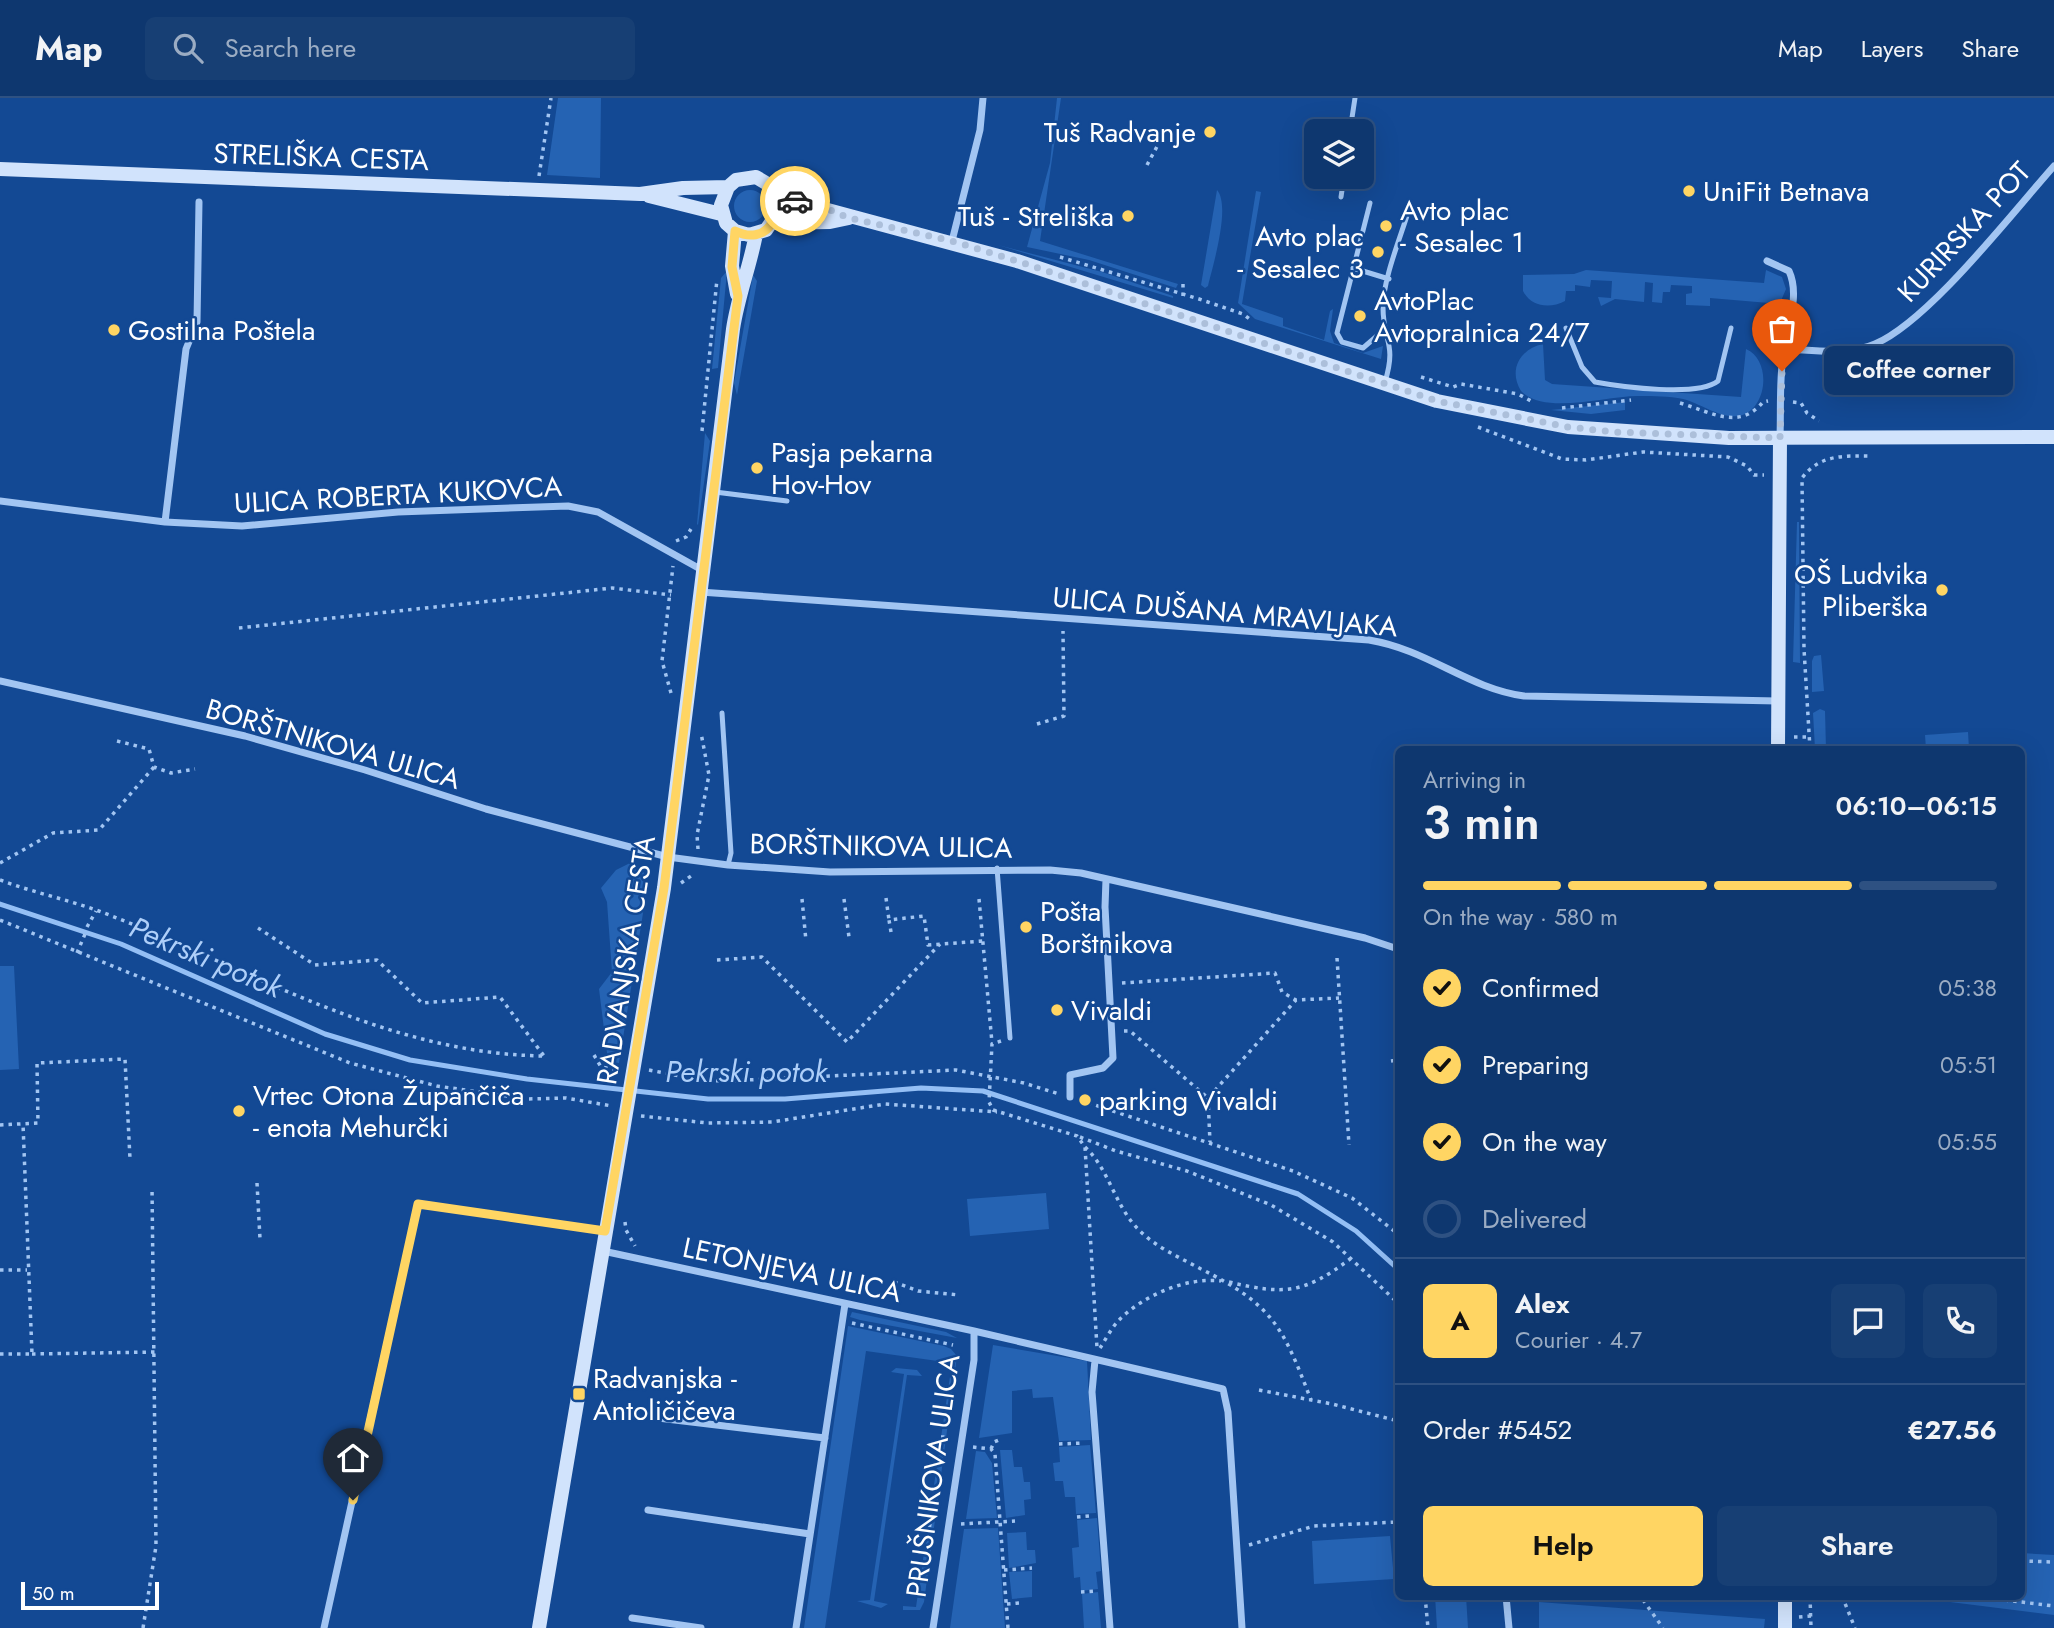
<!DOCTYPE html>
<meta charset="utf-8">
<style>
body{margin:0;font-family:Jost,sans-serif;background:#173f74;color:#f1f3f6;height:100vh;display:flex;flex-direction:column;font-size:26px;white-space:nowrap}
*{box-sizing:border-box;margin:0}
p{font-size:23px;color:#9bacc3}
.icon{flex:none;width:38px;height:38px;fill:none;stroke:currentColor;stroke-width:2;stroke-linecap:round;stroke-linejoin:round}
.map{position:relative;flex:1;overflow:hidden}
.side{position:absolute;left:1395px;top:648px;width:630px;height:854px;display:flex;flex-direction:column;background:#0e376f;border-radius:10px;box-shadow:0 7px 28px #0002,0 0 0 2px #2e5182}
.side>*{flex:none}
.controls{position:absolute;left:1304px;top:21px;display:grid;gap:14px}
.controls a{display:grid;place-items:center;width:70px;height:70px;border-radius:10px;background:#0e376f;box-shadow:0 7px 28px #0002,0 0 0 2px #2e5182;font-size:35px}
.scale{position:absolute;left:21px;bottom:18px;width:138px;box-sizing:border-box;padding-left:7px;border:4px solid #fff;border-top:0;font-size:19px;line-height:24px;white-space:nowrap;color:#fff;-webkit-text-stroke:5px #134994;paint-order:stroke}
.pin{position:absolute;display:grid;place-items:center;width:60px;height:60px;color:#fff;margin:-72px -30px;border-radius:50% 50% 50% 0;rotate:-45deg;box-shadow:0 0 7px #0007}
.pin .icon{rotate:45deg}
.courier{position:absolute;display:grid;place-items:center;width:70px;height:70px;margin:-35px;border:5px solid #ffd563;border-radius:50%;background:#fff;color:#222;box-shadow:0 2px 9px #0007}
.bubble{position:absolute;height:49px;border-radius:10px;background:#0e376f;box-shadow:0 7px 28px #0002,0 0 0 2px #2e5182;font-size:23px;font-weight:600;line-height:49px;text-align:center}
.head em{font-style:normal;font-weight:600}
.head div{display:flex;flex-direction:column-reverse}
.head{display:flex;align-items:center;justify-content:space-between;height:119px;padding:0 28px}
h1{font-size:46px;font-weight:600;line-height:52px}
.bar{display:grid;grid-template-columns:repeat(4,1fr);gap:10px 7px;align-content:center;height:84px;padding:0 28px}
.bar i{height:9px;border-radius:5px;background:#2e5182}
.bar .selected{background:#ffd563}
.bar p{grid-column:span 4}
.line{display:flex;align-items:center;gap:18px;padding:0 28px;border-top:2px solid #2e5182}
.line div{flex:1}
.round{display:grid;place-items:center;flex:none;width:74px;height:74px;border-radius:10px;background:#173f74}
ol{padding:0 28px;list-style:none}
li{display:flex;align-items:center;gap:21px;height:77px}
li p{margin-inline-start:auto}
li .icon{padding:7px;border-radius:50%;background:#ffd563;color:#111;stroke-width:4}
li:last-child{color:#9bacc3}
li i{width:38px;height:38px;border:4px solid #2e5182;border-radius:50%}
.button{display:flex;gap:14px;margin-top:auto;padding:14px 28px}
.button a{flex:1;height:80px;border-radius:10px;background:#ffd563;color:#111;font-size:28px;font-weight:600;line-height:80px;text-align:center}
.button a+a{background:#173f74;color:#f1f3f6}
header{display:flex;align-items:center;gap:42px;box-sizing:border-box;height:98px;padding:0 35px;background:#0e376f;border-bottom:2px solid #2e5182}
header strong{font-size:33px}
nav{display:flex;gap:38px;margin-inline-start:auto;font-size:24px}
.search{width:490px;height:63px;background:#173f74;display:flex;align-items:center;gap:18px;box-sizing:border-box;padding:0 24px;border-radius:10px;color:#9bacc3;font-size:26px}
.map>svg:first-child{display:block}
.green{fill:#2563b3}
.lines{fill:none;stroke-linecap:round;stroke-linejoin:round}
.stream{stroke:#94bff5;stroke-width:5}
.path{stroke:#a2c5f2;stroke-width:3.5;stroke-dasharray:3.5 5;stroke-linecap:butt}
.lane{stroke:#a2c5f2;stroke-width:5}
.street{stroke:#a2c5f2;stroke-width:7}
.secondary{stroke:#d1e3fc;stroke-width:14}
.done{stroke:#acbfda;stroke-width:7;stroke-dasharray:0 12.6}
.route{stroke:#ffd563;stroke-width:9}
.poi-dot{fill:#ffd563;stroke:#134994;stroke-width:2.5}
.labels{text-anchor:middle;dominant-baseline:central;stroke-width:5;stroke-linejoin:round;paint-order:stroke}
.poi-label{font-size:28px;fill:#fff;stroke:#134994;text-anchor:start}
.street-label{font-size:28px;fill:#fff;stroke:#134994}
.water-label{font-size:30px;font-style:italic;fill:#aecff9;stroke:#134994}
</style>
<header>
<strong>Map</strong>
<div class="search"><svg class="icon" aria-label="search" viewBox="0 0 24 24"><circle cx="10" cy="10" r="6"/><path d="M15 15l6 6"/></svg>Search here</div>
<nav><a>Map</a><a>Layers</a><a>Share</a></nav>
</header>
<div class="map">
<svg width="2054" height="1530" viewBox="0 0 2054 1530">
<rect width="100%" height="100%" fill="#134994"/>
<path class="green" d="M558,0H601L600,80L547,77Z
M1057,0H1061L1040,143L1178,186L1176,190L1089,162L1027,149L1050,65Z
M734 108a16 16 0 1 1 32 0a16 16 0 1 1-32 0Z
M1217,92C1231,108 1213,167 1208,188L1205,190L1201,187Z
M1256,93L1261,94L1242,206L1283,220V228L1324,242L1330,213L1333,211L1330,233L1334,245L1363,255L1383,248L1381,261L1255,221L1238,205Z
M998,147L1102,174L1173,198V200Z
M1586,172L1764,185L1766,172L1782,179L1786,191L1777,212L1768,217L1769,205L1710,200V208L1686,207V196L1692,195V188L1671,187L1670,194H1663L1662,205L1652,204L1653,185L1645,184L1644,204L1615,201L1601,208L1598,199L1611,200L1612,183L1591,182L1590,189L1575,187V193H1566L1565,203C1550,211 1531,209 1523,193V177L1574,176Z
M727,173L718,270L712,271L721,180Z
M753,177L757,183L737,297L734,285Z
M1543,246L1545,282L1552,286L1741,299L1746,251C1772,262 1768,312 1739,318C1720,321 1700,305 1683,301C1669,298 1654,298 1640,298C1608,297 1545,318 1521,293C1508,272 1520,251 1543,246Z
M1625,304V312L1591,316L1551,312Z
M705,335L710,343L698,427L697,426Z
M1797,424H1799L1800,565L1793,564Z
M1821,557L1824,593L1812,594V563L1814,558Z
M1820,611L1825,613L1826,651H1815L1813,615Z
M1968,634L1969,651H1926L1925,637Z
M630,765L641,769L648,784L619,965L608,963L599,891L612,874L607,804L601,790L616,772Z
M0,868H14L19,971L0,972Z
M1046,1095L1049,1131L970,1138L967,1101Z
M852,1214L946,1234L957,1240L860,1222L850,1219Z
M848,1228L944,1248L951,1251L957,1258L924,1504L920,1512H903V1508L916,1509L952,1265L866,1253L825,1530H804Z
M993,1247L1087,1263L1091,1342L1059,1343L1053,1299L1033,1300L1032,1291L1012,1293V1335L979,1340Z
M896,1270L917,1272L922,1278L907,1277L874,1503L888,1506L881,1510L857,1503L870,1502L904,1276L891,1274Z
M1090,1347L1096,1415L1076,1416L1075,1399H1065L1063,1383H1055L1053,1365L1060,1364L1059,1349Z
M1000,1352H1012L1014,1369H1022L1024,1384H1030L1031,1401L1024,1402L1025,1417L1006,1420Z
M976,1353L985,1354L992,1365L997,1420L966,1421Z
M1097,1420L1101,1473L1096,1474L1098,1491L1081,1493L1080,1479L1074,1480L1072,1450L1079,1449L1077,1422Z
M998,1430L1005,1530H950L964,1431Z
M1026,1434L1027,1452H1035L1036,1465L1009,1470L1007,1435Z
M1390,1438L1394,1481L1314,1486L1312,1443Z
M2021,1455L2054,1457V1517L1902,1498H2021Z
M1032,1473V1499L1012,1501L1009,1474Z
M1098,1494L1101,1530H1084L1082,1496Z
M1435,1498H1466L1468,1530H1437Z
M1539,1504L1765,1521L1764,1530H1539Z"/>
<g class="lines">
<path class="stream" d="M0,806L121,846L325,936L410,962L527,981L708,1001H785L921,990L983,993L1298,1096L1356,1133L1398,1171"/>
<path class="path" d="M1147,67L1160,43
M539,78L551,0
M1060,159L1199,201L1243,216L1251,222
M1183,198V183
M1421,279L1453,289L1461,286L1518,296L1531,303
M1793,304L1801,305L1807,315L1819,323
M1680,305C1711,314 1739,333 1763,304L1768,303
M1562,310L1631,302
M1478,329L1562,361L1586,362L1643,354L1728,359L1747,368L1754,377H1764
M702,333L717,181
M676,443L686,439L691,431
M239,530L612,490L671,497
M671,595L662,563L673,468
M1037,626L1064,618L1063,533
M1794,639H1809
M117,643L149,651L154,669L171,675L195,671
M1810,651L1804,551L1802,380C1820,356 1844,358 1871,358
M698,751L697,737L709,677L701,635
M0,765L53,735L99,732L154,669
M0,782C32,794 65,801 96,812C244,867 382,956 544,958
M681,785L694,776
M886,800L889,822
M802,801L806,843
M844,801L849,839
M979,801L992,945
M0,822L350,965L437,988L527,1001L566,1000L612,1008
M87,829L96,813
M258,830L315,867L377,862L422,905L500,899L544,958
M891,834L889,822L924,818L928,847L983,843
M77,855L85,836
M1337,860L1349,1047
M717,862L762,859L847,944L940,846
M1122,885L1275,875L1282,894L1296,902
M1124,933H1130L1208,1000L1296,902L1339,900
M1001,943L992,946L989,1004L993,1012L1077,1038L1085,1049L1097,1250
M594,957L601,969L617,972
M1391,963L1398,962
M649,972L700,982L725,983L956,972L1024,985L1059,996
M1208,1000L1210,1044
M1080,1002L1293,1073L1352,1100L1398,1136
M641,1018L708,1025L772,1024L885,1006L997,1014
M0,1027L38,1025L37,965L125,961L130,1061
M1080,1039L1116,1053L1187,1073L1271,1107L1333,1144L1398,1205
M1085,1049C1109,1071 1115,1108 1138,1131C1155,1149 1179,1159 1201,1171C1273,1207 1283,1229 1311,1302
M257,1085L260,1141
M625,1124L626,1132L635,1148
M0,1172H27
M894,1184L918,1193L959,1197
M1229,1184C1284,1197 1304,1196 1350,1161
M852,1225L953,1247
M1100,1250C1106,1241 1112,1229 1119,1222C1144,1197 1186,1179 1221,1183
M0,1256H32L23,1026
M32,1256L155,1254
M1259,1292L1332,1306L1398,1323
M941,1339H949
M1059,1346L1083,1345
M973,1349L991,1351L995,1356L1008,1530
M991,1351L994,1344L1001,1341
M1077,1419L1089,1418
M961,1426L1015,1423
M928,1427L936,1428
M1249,1447L1314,1428L1398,1424
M2021,1463L2054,1464
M1004,1472L1032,1470
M1081,1494L1095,1493
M1425,1498L1428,1530
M1810,1498L1811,1530
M1842,1498L1855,1530
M1971,1498L2054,1508
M1643,1502L1663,1530
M1007,1506L1020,1505
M1799,1519L1811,1518
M143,1530L156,1448L152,1089"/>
<path class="lane" d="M1350,33L1355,0
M1341,99L1344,79
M1370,105L1337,235L1342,244L1363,250L1385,231
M1353,170L1389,181
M1566,230L1582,269L1595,284C1622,289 1698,299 1718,283L1731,230
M1385,284C1397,244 1383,245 1383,209C1383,180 1402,136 1410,108
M715,394L787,403
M722,615L731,755L728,767
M997,770L1010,940"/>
<path class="street" d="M952,143L980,32L983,0
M1767,163L1789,173C1800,197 1788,225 1784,250C1779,279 1781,310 1780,339
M1784,251C1813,252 1848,258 1875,246C1929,223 2012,115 2054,68
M0,403L165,424L242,428L398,414L568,408L598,414L702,472
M165,424L186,251L197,224L199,104
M700,494L1369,542C1429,552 1467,590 1524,598L1778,603
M0,583L245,638L365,672L486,711L668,759L728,767L830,774L1050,772L1081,775L1365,840L1398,851
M1070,999V977L1103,970L1113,960L1105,809L1106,781
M603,1153L974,1233L1223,1291L1228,1314L1242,1530
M1095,1262L1092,1294L1110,1530
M658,1320L825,1340
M648,1412L810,1436
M1506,1498L1509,1530
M1756,1498L1785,1499
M632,1520L701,1530
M324,1530L418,1106L605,1133
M796,1530L845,1206
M933,1530L974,1262V1233"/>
<path class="secondary" d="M0,71L640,96L683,90L728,89
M772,91L778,114L766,132L749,137L735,133L726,125L721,107L728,89L736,82L756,79L798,104L1017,163L1437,303L1568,329L1729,340L2054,339
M649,98L721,116
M773,125L830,124L849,120
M735,133L732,168L737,196
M1778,651L1780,340
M539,1530L664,790L733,231C738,198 750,168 756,136
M1785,1530V1498"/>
</g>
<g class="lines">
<path class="done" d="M795,103L821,108L849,120L952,143L1017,163L1437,303L1568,329L1614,334L1780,340L1782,273"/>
<path class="route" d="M353,1402L418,1106L605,1133L664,790L738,198L732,169L735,133C766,148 784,119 772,91L795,103"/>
</g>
<g class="poi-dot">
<circle cx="1210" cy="34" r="7"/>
<circle cx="1689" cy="93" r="7"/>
<circle cx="1128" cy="118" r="7"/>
<circle cx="1386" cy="128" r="7"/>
<circle cx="1378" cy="154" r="7"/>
<circle cx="1360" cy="218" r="7"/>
<circle cx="114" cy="232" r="7"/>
<circle cx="757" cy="370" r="7"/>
<circle cx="1942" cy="492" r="7"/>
<circle cx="1026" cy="829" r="7"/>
<circle cx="1057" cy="912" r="7"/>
<circle cx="1085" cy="1002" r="7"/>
<circle cx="239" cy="1013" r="7"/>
<rect x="572" y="1289" width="14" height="14" rx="3.5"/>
</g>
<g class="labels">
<g class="poi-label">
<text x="1196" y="34" text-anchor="end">Tuš Radvanje</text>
<text x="1703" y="93">UniFit Betnava</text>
<text x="1400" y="112">Avto plac<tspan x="1400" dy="32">- Sesalec 1</tspan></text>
<text x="1114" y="118" text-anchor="end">Tuš - Streliška</text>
<text x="1364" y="138" text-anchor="end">Avto plac<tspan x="1364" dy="32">- Sesalec 3</tspan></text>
<text x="1374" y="202">AvtoPlac<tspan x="1374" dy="32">Avtopralnica 24/7</tspan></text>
<text x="128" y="232">Gostilna Poštela</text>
<text x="771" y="354">Pasja pekarna<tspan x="771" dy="32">Hov-Hov</tspan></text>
<text x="1928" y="476" text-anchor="end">OŠ Ludvika<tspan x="1928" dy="32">Pliberška</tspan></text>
<text x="1040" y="813">Pošta<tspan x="1040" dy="32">Borštnikova</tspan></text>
<text x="1071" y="912">Vivaldi</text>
<text x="253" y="997">Vrtec Otona Župančiča<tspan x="253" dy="32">- enota Mehurčki</tspan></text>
<text x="1099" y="1002">parking Vivaldi</text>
<text x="593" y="1280">Radvanjska -<tspan x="593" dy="32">Antoličičeva</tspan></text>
</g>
<g class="street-label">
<text transform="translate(321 59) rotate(2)">STRELIŠKA CESTA</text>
<text transform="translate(1964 134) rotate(-47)">KURIRSKA POT</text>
<text transform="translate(398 397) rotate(-3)">ULICA ROBERTA KUKOVCA</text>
<text transform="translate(1225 514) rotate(5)">ULICA DUŠANA MRAVLJAKA</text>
<text transform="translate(333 646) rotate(16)">BORŠTNIKOVA ULICA</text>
<text transform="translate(881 748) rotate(1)">BORŠTNIKOVA ULICA</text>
<text transform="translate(626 862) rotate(-81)">RADVANJSKA CESTA</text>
<text transform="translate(792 1172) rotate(12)">LETONJEVA ULICA</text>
<text transform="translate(933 1378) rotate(-82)">PRUŠNIKOVA ULICA</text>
</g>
<g class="water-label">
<text transform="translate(206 859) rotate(23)">Pekrski potok</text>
<text x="746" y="973">Pekrski potok</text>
</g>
</g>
</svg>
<div class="controls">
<a><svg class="icon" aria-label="layers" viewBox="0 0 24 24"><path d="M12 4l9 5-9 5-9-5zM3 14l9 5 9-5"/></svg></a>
</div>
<div class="scale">50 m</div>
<div class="pin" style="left:1782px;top:273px;background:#ea580c"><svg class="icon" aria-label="bag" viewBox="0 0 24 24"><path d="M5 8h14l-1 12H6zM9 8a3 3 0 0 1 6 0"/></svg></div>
<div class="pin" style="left:353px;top:1402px;background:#1f2937"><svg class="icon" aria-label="home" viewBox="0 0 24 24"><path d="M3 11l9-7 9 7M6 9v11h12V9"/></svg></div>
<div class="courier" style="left:795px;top:103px"><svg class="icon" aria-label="car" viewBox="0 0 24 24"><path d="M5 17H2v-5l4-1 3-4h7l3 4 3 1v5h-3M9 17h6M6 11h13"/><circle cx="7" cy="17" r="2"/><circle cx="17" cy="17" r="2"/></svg></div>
<div class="bubble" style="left:1824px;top:248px;width:189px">Coffee corner</div>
<section class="side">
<div class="head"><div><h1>3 min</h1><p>Arriving in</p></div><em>06:10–06:15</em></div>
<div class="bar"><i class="selected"></i><i class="selected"></i><i class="selected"></i><i></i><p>On the way · 580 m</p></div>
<ol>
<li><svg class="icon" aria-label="check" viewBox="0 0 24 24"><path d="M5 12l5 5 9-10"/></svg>Confirmed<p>05:38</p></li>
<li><svg class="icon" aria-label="check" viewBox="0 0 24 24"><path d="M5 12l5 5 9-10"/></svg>Preparing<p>05:51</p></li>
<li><svg class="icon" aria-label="check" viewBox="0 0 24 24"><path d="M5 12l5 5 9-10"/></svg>On the way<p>05:55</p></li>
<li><i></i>Delivered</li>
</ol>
<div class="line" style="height:126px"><b class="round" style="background:#ffd563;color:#111">A</b><div><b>Alex</b><p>Courier · 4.7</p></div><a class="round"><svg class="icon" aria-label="chat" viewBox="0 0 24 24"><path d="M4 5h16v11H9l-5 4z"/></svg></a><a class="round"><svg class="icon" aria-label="phone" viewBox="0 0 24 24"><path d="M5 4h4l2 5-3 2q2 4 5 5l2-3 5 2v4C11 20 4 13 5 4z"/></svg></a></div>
<div class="line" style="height:91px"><div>Order #5452</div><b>€27.56</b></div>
<div class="button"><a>Help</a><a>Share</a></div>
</section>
</div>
